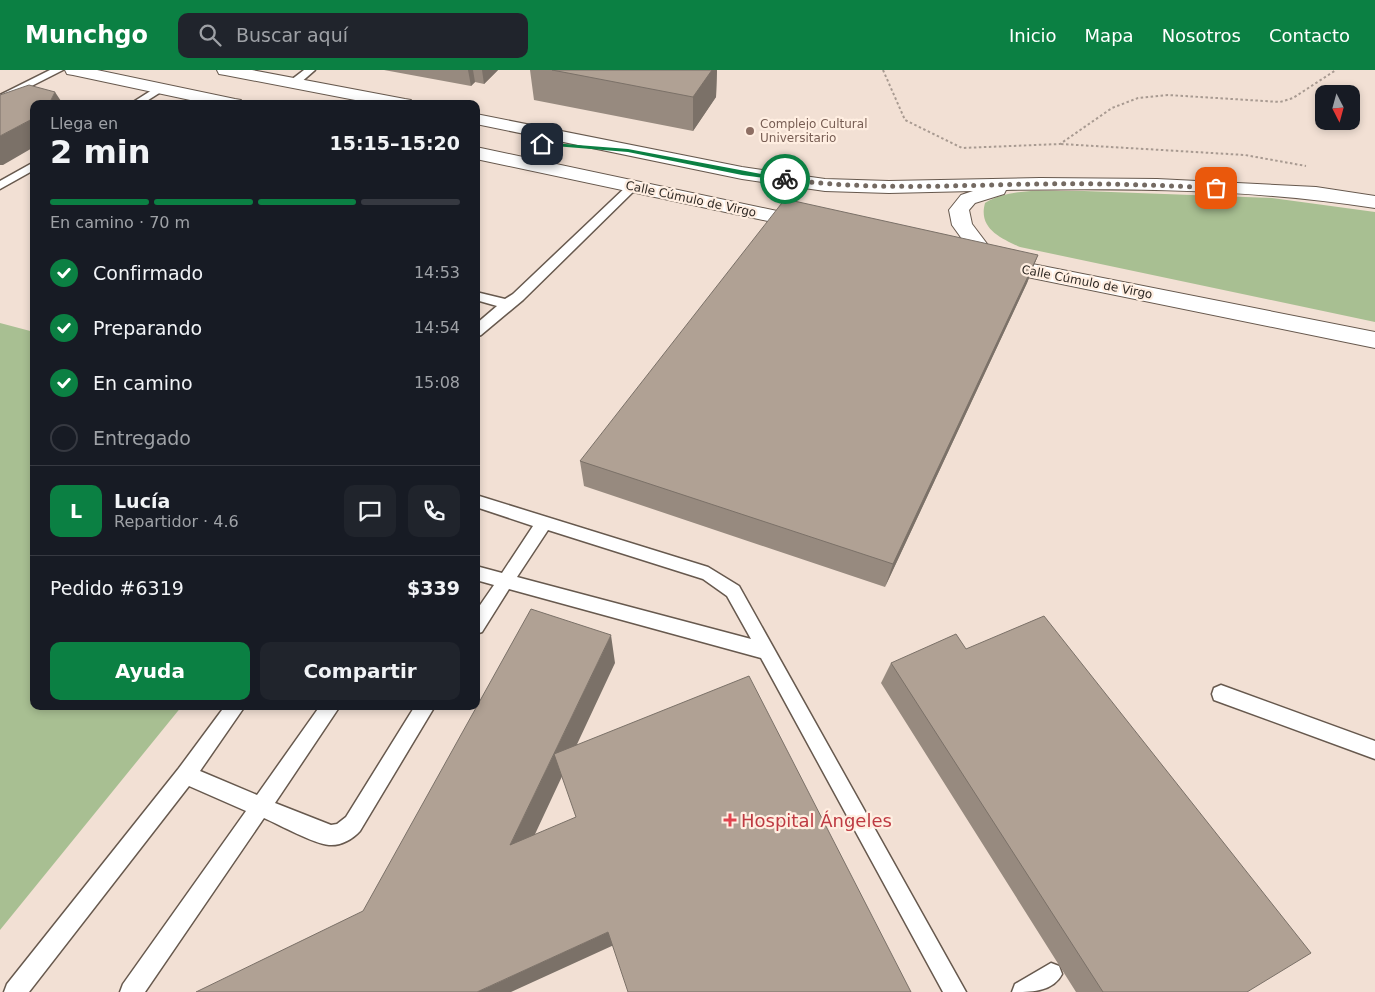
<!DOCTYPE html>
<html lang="es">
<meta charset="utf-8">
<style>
body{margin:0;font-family:"DejaVu Sans",sans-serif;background:#20242c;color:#f1f3f6;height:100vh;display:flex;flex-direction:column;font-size:19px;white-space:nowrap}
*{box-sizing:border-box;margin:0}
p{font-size:16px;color:#9ea1a6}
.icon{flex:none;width:28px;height:28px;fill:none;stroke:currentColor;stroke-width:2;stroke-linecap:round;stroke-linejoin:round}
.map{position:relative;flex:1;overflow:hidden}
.side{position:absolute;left:30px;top:30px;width:450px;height:610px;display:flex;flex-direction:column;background:#171b24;border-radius:10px;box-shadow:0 2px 8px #0003}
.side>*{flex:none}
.needle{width:32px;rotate:174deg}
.fabs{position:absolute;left:1315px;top:15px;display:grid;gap:10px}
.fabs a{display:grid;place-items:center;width:45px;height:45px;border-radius:10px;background:#171b24;box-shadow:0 2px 8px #0003;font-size:25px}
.pin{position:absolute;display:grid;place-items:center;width:42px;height:42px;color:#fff;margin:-21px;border-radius:10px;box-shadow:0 2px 8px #0006}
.courier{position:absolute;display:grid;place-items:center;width:50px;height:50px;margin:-25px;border:4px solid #0b8043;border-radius:50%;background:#fff;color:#222;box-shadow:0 1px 6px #0007}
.headline em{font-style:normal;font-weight:700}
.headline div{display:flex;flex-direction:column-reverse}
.headline{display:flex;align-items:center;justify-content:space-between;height:85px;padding:0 20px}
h1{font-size:32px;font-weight:700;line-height:38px}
.bar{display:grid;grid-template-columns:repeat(4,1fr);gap:8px 5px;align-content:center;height:60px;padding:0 20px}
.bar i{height:6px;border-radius:4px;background:#363941}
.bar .current{background:#0b8043}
.bar p{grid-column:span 4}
.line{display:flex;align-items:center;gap:12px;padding:0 20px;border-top:1px solid #363941}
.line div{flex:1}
.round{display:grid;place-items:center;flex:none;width:52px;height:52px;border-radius:10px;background:#20242c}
ol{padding:0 20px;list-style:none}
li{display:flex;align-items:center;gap:15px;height:55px}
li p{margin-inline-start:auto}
li .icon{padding:5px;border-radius:50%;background:#0b8043;color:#fff;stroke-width:4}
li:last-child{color:#9ea1a6}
li i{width:28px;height:28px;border:2px solid #363941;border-radius:50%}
.cta{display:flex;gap:10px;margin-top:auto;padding:10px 20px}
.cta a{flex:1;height:58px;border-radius:10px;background:#0b8043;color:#fff;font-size:20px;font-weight:700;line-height:58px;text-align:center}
.cta a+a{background:#20242c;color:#f1f3f6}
header{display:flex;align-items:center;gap:30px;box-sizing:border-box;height:70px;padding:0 25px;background:#0b8043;color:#fff}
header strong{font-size:24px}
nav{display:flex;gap:28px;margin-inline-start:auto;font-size:18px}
.search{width:350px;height:45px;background:#20242c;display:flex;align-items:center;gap:12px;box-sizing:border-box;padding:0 18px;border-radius:10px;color:#9ea1a6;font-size:19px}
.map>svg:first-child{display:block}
.green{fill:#a8bf92}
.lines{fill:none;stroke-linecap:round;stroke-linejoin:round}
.lane-casing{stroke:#67594e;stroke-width:3}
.secondary-casing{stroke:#67594e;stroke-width:2}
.path{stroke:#a89a91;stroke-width:2;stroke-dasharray:2.5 2.5;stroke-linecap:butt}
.lane{fill:#fff;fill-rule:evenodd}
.secondary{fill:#fff;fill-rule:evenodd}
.wall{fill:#978a7f}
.shaded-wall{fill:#7b7168}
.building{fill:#b0a194;stroke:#7b7168}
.route{fill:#0b8043}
.done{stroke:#746a62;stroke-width:5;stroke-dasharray:0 9}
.education-dot{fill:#8d6e63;stroke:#ffeee1;stroke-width:2}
.health-dot{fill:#e0444e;stroke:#ffeee1;stroke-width:2}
.labels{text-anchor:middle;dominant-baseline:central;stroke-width:4.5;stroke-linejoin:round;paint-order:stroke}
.far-education-label{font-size:12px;fill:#785e54;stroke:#ffeee1;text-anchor:start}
.far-street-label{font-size:12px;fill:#302a25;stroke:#ffeee1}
.near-health-label{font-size:18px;fill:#be3a42;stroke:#ffeee1;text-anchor:start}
</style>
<header>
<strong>Munchgo</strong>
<div class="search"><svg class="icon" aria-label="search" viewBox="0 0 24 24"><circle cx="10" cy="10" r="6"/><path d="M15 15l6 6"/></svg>Buscar aquí</div>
<nav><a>Inicio</a><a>Mapa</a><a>Nosotros</a><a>Contacto</a></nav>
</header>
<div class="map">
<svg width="1375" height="922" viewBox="0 0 1375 922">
<rect width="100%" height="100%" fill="#f2e0d4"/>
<path class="green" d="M1084,121L1272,128L1375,142V252L1020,177C1000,168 978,158 985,133C1013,116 1053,122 1084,121Z
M0,253L34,262V636H182L0,860Z"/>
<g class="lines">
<defs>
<path id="lane" d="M50,0H63L0,32V25Z
M304,0H315L299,14H291V10Z
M160,15L165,18L164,20L142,34H130Z
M34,92V100L0,119V111Z
M633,113L637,114V118L523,230L481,265L476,267V254L497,236L476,230V222L505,229L513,224L629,114Z
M476,425L708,497L739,516L966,922H943L761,588L509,519L482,562L476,564V541L494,515L476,510V496L502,503L533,456L476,437ZM548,460L703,509L727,526L751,569L517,507Z
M1221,615L1375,671V689L1214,630L1212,624L1214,618Z
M225,636H245L200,701L257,725L320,636H340L275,733L331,755L337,754L346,747L415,636H435L360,761C353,769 341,776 329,775C314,774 280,755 264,748L145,922H120L123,914L246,741L189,716L29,922H4L7,914L179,698Z
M1051,893L1059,896L1062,904C1053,922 1031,922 1012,922L1015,914Z"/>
<path id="secondary" d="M65,0H97L235,29L241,30L244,34H209L73,5L67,4Z
M217,0H252L405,29L411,30L414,34H376L225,5L219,4Z
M476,44L742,97L825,109L889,111L1040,108L1157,109L1316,117L1375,126V138C1254,119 1129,118 1006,120L1004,124L975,133L969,140L972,154L997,187L1375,262V278L983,198L952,155L949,140L961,125L973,121L889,123L825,121L742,109L476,54Z
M476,77L810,148L817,150L820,154L817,158L810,160L476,89Z"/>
</defs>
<use href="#lane" class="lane-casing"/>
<use href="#secondary" class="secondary-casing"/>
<path class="path" d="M883,0L905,50L962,78L1060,74L1112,38L1138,28L1168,25L1280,32L1293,28L1336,0
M1061,74L1245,85L1306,96"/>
<use href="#lane" class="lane"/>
<use href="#secondary" class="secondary"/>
</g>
<path class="wall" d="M384,0H498L484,14L475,12L471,16Z
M530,0H717L716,27L693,61L534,30Z
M1038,185L1027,213L885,517L584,416L580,391Z
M966,579L1247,922H1076L881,613L891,593Z"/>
<path class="shaded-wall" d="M468,0H473L475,12L471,16Z
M482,0H498L484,14Z
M712,0H717L716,27L693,61V27Z
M55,22L63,34H49Z
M34,48V77L3,95H0V66Z
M1038,185L1027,213L885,517L893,494Z
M611,565L615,593L522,792L510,775Z
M608,862L614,875L511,922H477Z"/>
<path class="building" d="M552,0H712L693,27Z
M29,15L55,22L49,34H34V48L0,66V25Z
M785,129L1038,185L893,494L580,391Z
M531,539L611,565L510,775L576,747L554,684L749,606L911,922H628L608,862L477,922H196L363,841Z
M1044,546L1311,883L1247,922H1103L891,593L956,564L966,579Z"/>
<path class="route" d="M540,72L628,79L788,109L785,111L742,105L628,82L542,75Z"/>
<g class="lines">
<path class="done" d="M785,109C870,121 955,115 1040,114C1099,113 1157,115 1216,118"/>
</g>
<circle class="education-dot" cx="750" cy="61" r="5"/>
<path class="health-dot" d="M727.5 742.5h5v5h5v5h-5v5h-5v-5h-5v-5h5z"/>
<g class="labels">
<g class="far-education-label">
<text x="760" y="54">Complejo Cultural<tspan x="760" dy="14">Universitario</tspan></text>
</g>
<g class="far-street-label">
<text transform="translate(691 129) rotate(12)">Calle Cúmulo de Virgo</text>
<text transform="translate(1087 212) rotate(11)">Calle Cúmulo de Virgo</text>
</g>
<g class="near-health-label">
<text x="741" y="750">Hospital Ángeles</text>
</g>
</g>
</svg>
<div class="fabs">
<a><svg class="needle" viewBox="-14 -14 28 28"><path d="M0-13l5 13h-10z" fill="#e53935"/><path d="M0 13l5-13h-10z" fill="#9ea1a6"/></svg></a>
</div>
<div class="pin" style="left:1216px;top:118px;background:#ea580c"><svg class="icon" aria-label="bag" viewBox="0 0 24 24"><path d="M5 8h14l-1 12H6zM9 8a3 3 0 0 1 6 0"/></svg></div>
<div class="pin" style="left:542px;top:74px;background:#1f2937"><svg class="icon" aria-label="home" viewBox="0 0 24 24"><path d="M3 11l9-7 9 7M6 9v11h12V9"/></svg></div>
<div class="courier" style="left:785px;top:109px"><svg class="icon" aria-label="bike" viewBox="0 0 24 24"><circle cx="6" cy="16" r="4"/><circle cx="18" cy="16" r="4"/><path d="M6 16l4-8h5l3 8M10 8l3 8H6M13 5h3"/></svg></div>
<section class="side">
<div class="headline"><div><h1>2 min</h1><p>Llega en</p></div><em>15:15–15:20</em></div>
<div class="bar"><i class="current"></i><i class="current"></i><i class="current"></i><i></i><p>En camino · 70 m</p></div>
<ol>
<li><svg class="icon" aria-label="check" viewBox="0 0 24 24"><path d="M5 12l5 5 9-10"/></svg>Confirmado<p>14:53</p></li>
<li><svg class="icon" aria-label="check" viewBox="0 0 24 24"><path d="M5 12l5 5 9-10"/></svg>Preparando<p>14:54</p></li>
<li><svg class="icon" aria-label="check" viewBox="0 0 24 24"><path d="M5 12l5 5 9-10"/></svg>En camino<p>15:08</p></li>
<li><i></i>Entregado</li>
</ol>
<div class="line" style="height:90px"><b class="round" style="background:#0b8043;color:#fff">L</b><div><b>Lucía</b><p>Repartidor · 4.6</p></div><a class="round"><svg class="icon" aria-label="chat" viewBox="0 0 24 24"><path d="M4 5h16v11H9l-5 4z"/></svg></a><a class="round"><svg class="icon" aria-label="phone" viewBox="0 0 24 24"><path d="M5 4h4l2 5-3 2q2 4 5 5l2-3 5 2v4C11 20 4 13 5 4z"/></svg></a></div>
<div class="line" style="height:65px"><div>Pedido #6319</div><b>$339</b></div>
<div class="cta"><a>Ayuda</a><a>Compartir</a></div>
</section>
</div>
